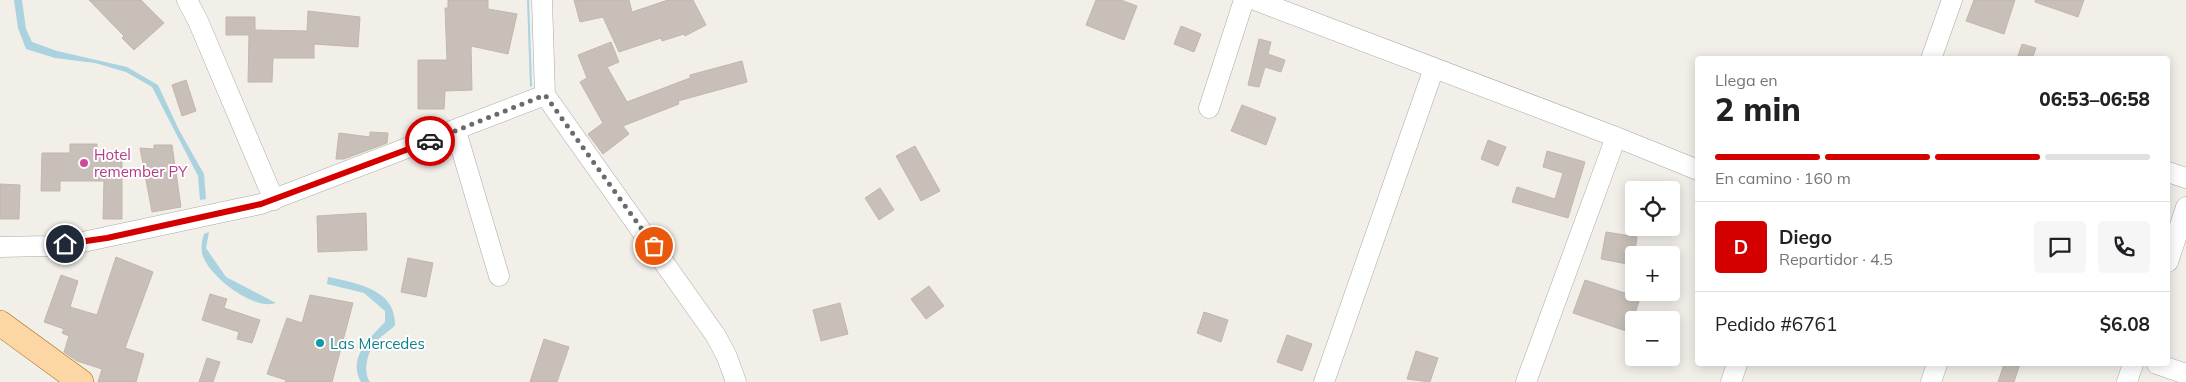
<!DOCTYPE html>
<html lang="es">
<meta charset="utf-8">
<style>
body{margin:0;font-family:Mulish,sans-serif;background:#f6f6f6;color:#202124;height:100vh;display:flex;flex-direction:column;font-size:19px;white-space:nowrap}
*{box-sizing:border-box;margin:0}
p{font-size:16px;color:#757577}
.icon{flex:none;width:28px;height:28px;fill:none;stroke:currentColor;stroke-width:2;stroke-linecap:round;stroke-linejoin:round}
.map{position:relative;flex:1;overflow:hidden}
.sheet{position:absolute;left:1695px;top:56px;width:475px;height:310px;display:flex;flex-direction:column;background:#fff;border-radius:5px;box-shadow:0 2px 12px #0003}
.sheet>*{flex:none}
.buttons{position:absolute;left:1625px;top:181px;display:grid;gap:10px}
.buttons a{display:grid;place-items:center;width:55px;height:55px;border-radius:5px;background:#fff;box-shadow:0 2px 12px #0003;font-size:25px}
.pin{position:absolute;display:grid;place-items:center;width:42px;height:42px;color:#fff;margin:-21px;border:2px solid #fff;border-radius:50%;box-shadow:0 1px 5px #0007}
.courier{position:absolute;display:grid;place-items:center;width:50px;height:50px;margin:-25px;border:4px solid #d40000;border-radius:50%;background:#fff;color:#222;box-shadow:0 1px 6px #0007}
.overview em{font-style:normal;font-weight:800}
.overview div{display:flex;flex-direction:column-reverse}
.overview{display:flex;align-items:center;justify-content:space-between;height:85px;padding:0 20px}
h1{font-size:32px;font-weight:800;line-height:38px}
.bar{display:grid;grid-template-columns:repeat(4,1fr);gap:8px 5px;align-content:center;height:60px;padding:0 20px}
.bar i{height:6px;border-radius:4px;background:#e0e0e0}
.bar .on{background:#d40000}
.bar p{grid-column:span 4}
.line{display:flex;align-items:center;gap:12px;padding:0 20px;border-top:1px solid #e0e0e0}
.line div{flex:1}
.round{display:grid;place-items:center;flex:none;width:52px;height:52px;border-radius:5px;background:#f6f6f6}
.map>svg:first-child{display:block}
.water{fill:#aad3df}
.building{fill:#c7bfb8;stroke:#c4b6ab}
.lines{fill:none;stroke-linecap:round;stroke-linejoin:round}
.minor-casing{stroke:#a9a9a9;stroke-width:21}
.major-casing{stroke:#a06b00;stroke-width:26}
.minor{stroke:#fff;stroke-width:20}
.major{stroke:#fcd6a4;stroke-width:25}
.done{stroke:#6b6a68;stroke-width:5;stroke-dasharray:0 9}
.route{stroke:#d40000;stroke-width:6}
.hotel-dot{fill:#d1479c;stroke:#fff;stroke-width:2}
.culture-dot{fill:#0f9aa8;stroke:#fff;stroke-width:2}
.labels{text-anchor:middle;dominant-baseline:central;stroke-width:4;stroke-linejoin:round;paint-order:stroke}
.hotel-label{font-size:15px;fill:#b23c85;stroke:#fff;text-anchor:start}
.culture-label{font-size:15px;fill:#0d838f;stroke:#fff;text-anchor:start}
</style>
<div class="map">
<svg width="2186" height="382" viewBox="0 0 2186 382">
<rect width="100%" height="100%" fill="#f2efe9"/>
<path class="water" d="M14,0H22L26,29L32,42L57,51L127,67L158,85L179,130L204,174L206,199L200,200L198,176L152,87L126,72L95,63L55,58L26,49L18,28Z
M527,0H529L532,86L530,87Z
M209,232L206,248L226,277L276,303C253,311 207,275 202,253C201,246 202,240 204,234Z
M328,277C356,283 396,289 395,325C390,331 382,335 377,341C368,350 362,371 370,382H361C347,358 370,338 385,322V311L364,293L327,284Z"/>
<path class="building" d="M89,0H141L164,23L134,50L122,38L124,36Z
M448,0H488V9L517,14L508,54L471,46L472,90L445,91L444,109H418V60H447L445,8H448Z
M574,0H629L632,12L668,0H693L706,25L685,36L684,34L662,41L661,38L619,52L603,17L580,22Z
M1096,0H1121L1137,6L1124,40L1086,25Z
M1974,0H2015L2004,34L1966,21Z
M2035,0H2084L2078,17L2035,2Z
M308,11L360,17L358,47L314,44V58H273L272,82H248L249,35H226V17H255V30L307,31Z
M1181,26L1201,34L1194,52L1174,44Z
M1259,39L1271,42L1268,54L1285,60L1281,72L1265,67L1259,87L1248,85Z
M611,42L619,62L607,67L627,102L690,78V75L742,61L747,82L678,101L679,104L623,126L629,134L603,154L588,134L603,123L580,82L587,78L578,55Z
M2022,44L2036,48L2032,59H2017Z
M186,80L196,111L182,116L172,85Z
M1242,105L1276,118L1266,145L1231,131Z
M370,132L388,133L387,143L344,159H336L339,133L370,137Z
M1488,140L1506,147L1498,166L1481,159Z
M70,144H97V156H122V219H103L104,181H60V191H41L42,153H70Z
M154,145H172L181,207L152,212L140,148L154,149Z
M915,146L940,191L921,201L896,156Z
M1547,151L1585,162L1568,218L1512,202L1517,187L1555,199L1563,173L1543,167Z
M0,184L20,185L19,219H0Z
M880,188L894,210L879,220L865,198Z
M366,213L367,250L318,252L317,216Z
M1606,232L1637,237L1633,265L1601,259Z
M116,257L153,272L125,348L144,354L136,382H98L102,369L77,361L64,352L69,336L62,333L64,329L44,322L61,275L78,281L70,307L97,315Z
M408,258L433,263L426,297L401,292Z
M1585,280L1640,298L1629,332L1573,313Z
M929,286L944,306L926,319L911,299Z
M210,294L227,299L224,308L260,320L252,343L237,339L239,332L202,320Z
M310,295L353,303L332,382H285L286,380L267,374L287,318L302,323Z
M840,303L848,334L821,341L813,310Z
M1204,312L1228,320L1221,342L1197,333Z
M1287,335L1312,344L1302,371L1277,362Z
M544,339L569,347L557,382H530Z
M1416,351L1438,358L1430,382L1407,379Z
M207,358L220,362L213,382H199Z
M2004,364H2020L2014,382H1998Z"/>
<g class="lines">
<defs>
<path id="minor" d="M187,0L198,21L274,200
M542,0L545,95L716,336L727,357L736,382
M1255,0L1616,137L1698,170
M1931,59L1952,0
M1209,108L1244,0
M456,131L499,276
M2168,172L2186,178
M0,247L47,246L83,242L261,204L545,95
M2168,262L2186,207
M2157,364L2186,374
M1324,382L1434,68
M1526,382L1616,137
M1731,382L1737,364
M1931,382L1937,364
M2127,382L2133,364"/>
<path id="major" d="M0,323L81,382"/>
</defs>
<use href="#minor" class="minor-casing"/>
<use href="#major" class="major-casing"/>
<use href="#minor" class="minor"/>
<use href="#major" class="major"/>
</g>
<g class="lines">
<path class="done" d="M430,141L545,95L654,246"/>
<path class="route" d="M65,244L107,238L261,204L430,141"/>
</g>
<circle class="hotel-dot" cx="84" cy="163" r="5"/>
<circle class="culture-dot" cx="320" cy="343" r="5"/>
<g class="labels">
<g class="hotel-label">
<text x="94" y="154">Hotel<tspan x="94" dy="17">remember PY</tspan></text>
</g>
<g class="culture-label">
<text x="330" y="343">Las Mercedes</text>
</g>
</g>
</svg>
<div class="buttons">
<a><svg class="icon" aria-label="locate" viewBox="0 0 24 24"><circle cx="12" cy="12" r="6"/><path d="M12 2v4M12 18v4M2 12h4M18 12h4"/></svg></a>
<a>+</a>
<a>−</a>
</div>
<div class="pin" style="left:654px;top:246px;background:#ea580c"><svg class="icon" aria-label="bag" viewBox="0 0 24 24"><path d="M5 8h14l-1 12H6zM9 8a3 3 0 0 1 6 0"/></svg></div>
<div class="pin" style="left:65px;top:244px;background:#1f2937"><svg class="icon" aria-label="home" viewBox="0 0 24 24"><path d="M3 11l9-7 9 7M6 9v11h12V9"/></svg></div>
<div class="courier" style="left:430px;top:141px"><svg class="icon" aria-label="car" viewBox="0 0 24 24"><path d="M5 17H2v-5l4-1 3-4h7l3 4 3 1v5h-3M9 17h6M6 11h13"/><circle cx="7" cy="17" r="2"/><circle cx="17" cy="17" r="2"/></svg></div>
<section class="sheet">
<div class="overview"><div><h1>2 min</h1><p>Llega en</p></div><em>06:53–06:58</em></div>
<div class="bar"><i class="on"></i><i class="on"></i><i class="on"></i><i></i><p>En camino · 160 m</p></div>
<div class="line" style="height:90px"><b class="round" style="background:#d40000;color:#fff">D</b><div><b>Diego</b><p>Repartidor · 4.5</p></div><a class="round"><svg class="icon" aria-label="chat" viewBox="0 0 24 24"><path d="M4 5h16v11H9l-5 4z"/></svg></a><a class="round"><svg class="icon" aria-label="phone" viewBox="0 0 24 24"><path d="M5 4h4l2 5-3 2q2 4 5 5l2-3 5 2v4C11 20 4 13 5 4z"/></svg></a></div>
<div class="line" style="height:65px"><div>Pedido #6761</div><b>$6.08</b></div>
</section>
</div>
